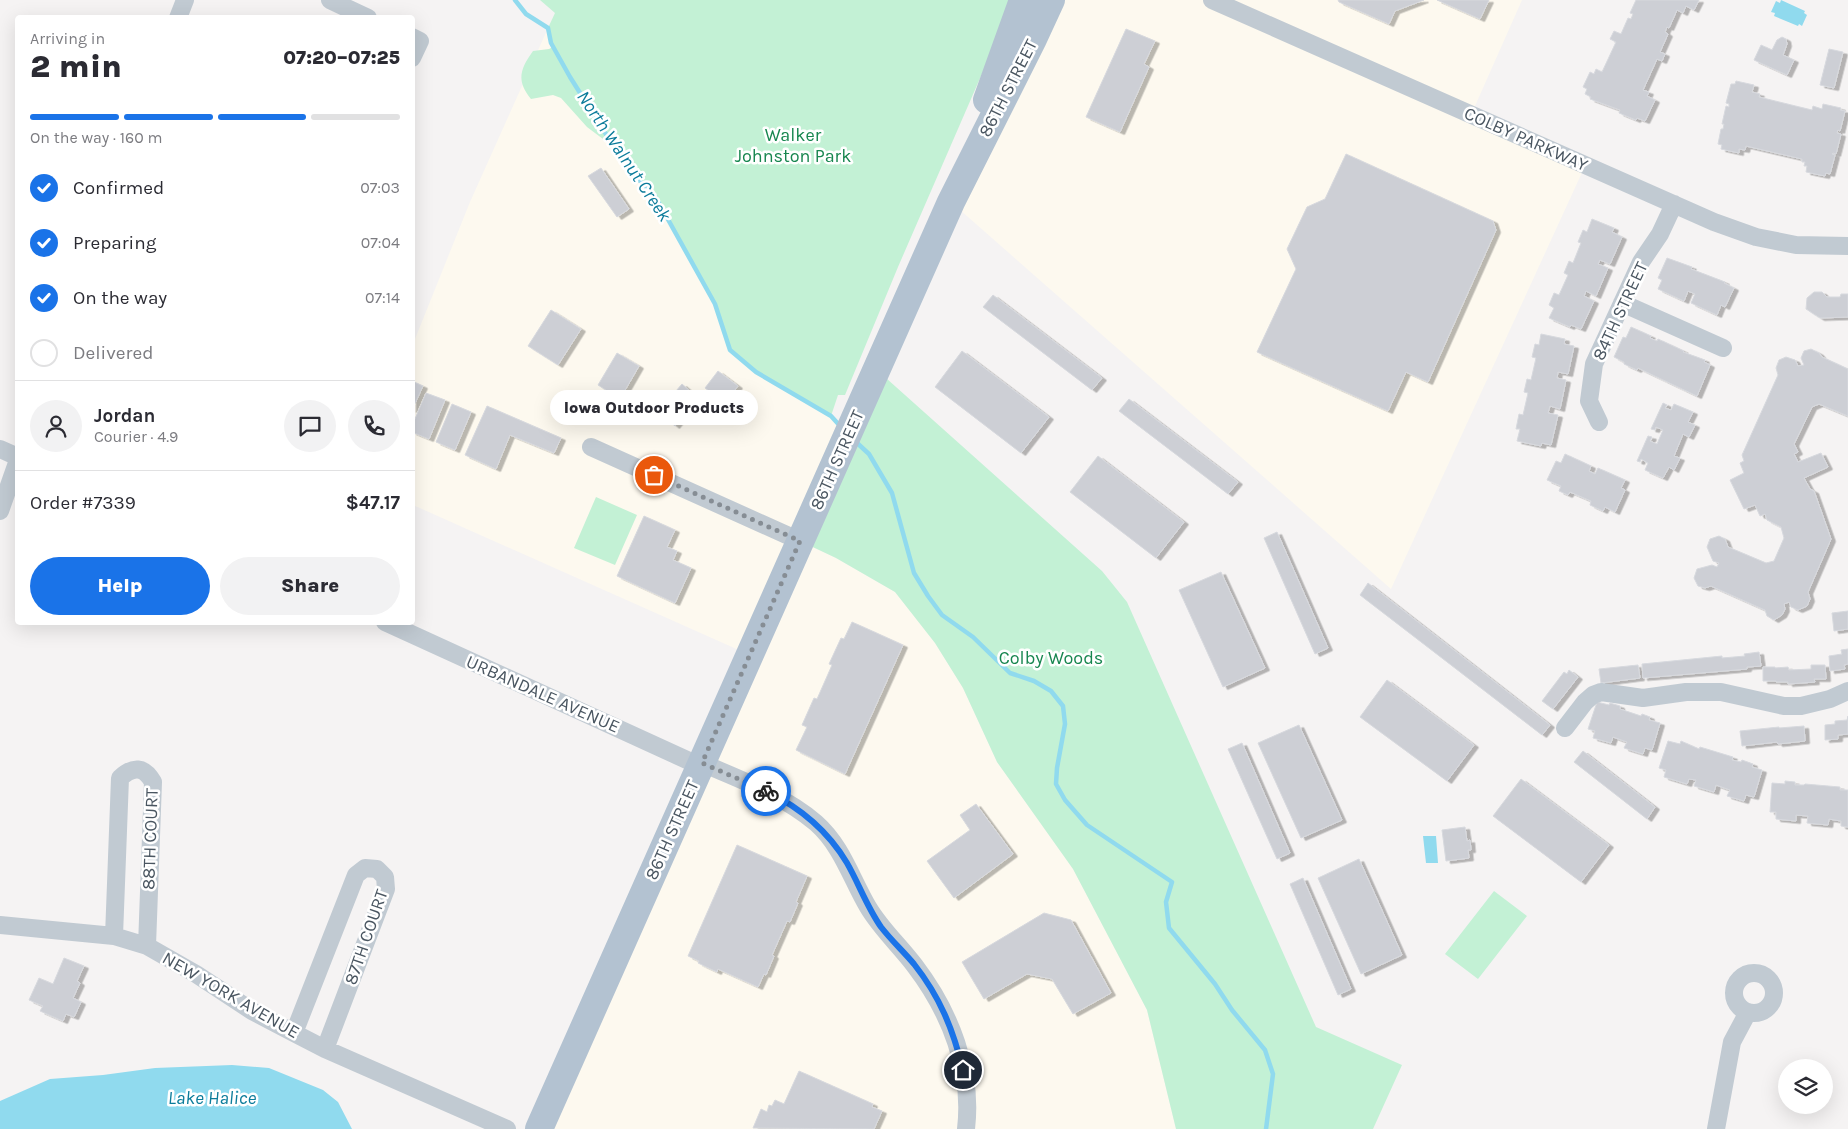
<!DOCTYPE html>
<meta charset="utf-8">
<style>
body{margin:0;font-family:Karla,sans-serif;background:#f2f2f3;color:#2b2b33;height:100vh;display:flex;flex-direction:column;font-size:19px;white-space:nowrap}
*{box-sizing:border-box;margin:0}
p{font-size:16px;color:#7c7c81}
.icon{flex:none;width:28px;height:28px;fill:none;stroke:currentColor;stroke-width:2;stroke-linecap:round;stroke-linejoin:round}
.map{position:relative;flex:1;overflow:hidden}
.details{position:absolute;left:15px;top:15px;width:400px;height:610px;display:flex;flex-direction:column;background:#fff;border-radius:5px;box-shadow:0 5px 20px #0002}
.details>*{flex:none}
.fabs{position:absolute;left:1778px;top:1059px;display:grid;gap:10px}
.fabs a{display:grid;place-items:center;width:55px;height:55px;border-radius:50%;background:#fff;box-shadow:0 5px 20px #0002;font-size:25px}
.pin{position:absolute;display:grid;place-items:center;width:42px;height:42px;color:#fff;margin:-21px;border:2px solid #fff;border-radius:50%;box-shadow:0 1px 5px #0007}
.courier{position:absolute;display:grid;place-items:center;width:50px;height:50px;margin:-25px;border:4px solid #1a73e8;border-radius:50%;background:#fff;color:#222;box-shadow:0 1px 6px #0007}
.bubble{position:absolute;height:35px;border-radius:18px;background:#fff;box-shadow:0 5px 20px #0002;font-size:16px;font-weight:800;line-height:35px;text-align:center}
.head em{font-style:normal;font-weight:800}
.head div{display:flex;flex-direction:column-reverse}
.head{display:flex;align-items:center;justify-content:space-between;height:85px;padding:0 15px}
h1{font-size:32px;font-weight:800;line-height:38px}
.bar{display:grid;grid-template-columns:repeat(4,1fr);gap:8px 5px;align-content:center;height:60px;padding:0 15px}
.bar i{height:6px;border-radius:4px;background:#e1e1e2}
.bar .on{background:#1a73e8}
.bar p{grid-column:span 4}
.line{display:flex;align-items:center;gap:12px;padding:0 15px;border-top:1px solid #e1e1e2}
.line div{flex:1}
.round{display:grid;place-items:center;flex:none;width:52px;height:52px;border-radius:26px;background:#f2f2f3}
ol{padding:0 15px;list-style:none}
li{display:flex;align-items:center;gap:15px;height:55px}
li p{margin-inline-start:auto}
li .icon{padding:5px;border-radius:50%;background:#1a73e8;color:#fff;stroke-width:4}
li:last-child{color:#7c7c81}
li i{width:28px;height:28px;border:2px solid #e1e1e2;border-radius:50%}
.action{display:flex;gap:10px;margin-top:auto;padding:10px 15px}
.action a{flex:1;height:58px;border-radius:30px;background:#1a73e8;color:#fff;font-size:20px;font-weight:800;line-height:58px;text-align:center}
.action a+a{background:#f2f2f3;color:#2b2b33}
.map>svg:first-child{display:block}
.commercial{fill:#fdf9ef}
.green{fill:#c3f1d5}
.water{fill:#90daee}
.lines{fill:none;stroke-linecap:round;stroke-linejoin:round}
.stream{stroke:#90daee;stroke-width:4.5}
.building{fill:#cdcfd5;stroke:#d7d9de;filter:url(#shadow)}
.street{stroke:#c1cad2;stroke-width:18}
.primary{stroke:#b3c2d1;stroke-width:28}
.done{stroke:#868d94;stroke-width:5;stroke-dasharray:0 9}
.route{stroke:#1a73e8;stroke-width:6}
.labels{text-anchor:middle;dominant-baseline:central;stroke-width:5;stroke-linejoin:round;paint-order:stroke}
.street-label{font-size:18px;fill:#4a5661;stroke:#fff}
.park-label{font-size:18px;fill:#17864f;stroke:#fff}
.water-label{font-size:19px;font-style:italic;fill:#0c7c9b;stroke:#fff}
</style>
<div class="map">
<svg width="1848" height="1129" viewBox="0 0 1848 1129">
<defs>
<filter id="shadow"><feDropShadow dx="4.5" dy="2.5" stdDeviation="0" flood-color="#0004"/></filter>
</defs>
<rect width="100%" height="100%" fill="#f5f3f3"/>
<path class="commercial" d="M1051,0H1522L1471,115L1585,166L1391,589L951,202Z
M548,28L551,43L628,169L655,196L715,304L730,350L788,389L831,416L848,435L800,541L836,558L895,592L935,643L963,688L997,762L1073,869L1147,1010L1176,1129H539L750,655L413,505V344L470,202Z"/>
<path class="green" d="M540,0H1014L898,267L845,395H838L831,416L756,372L730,350L715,304L655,196L628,169L610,138L603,139L587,127L561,98L553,95L531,99C516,81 520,69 533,51L549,49L553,47L548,28L555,13Z
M877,370L1102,571L1127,602L1316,1027L1402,1065L1373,1129H1176L1147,1010L1073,869L997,762L963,688L935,643L895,592L836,558L800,541Z
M596,497L637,515L615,565L574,548Z
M1494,891L1527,916L1478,979L1445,954Z"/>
<path class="water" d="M1781,0L1805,11L1804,13L1807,15L1802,26L1799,24L1798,26L1774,16L1775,13L1771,12L1776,1L1780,3Z
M1423,836H1436L1438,863H1426Z
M232,1065L269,1068L323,1090L338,1102L352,1129H0V1101L50,1079L103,1075L155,1068Z"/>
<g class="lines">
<path class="stream" d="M515,0L526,14L548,28L551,43L570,77L628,169L655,196L715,304L730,350L756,372L831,416L841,427
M856,442L869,454L892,493L914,573L928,596L942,615L973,637L1010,673L1034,681L1051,691L1063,706L1065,724L1057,768L1056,784L1065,800L1087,825L1172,882L1166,902L1169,928L1215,984L1232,1010L1265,1050L1273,1074L1266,1129"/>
</g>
<path class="building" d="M1338,0H1424L1395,11L1389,24L1339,2Z
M1437,0H1489L1480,19Z
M1636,0H1699L1694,10L1686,6L1683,13L1677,10L1669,28L1667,27L1665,32L1668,34L1660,52L1665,54L1662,61L1657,59L1643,90L1649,92L1647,96L1655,100L1645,121L1637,118L1636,120L1619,113L1620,110L1590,99L1591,97L1585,94L1587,89L1583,87L1590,72L1594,74L1596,69L1602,72L1616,42L1610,39L1614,31L1621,34L1628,18L1631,19L1633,14L1630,13Z
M1126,29L1155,41L1144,64L1149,67L1120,132L1086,117Z
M1782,37L1786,39L1787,44L1783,55L1794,60L1787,75L1754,60L1761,45L1772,50L1777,40Z
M1829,49L1843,52L1834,88L1820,85Z
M1736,81L1754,85L1752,92L1760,94L1759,97L1812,110L1813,106L1822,109L1823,104L1841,108L1840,110L1845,111L1840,131L1838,130L1837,133L1841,134L1836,154L1833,153L1832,154L1835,155L1830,174L1826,173L1825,176L1806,172L1807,166H1804L1805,162H1802V159L1746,146L1745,150L1739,149V153L1721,149L1722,145L1718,144L1721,129H1723L1724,124H1722L1726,106L1729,107V104L1726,103L1731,84H1735Z
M1346,154L1493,221L1496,230L1428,382L1406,372L1388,411L1257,352L1296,269L1287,249L1307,207L1325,199Z
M601,168L629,209L617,217L588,176Z
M1592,219L1614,228L1612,232L1622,237L1610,264L1600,260L1598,264L1608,268L1596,296L1586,291L1584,296L1594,301L1581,329L1571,325L1570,327L1549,318L1554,308L1549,305L1554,293L1559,295L1568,275L1564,273L1569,261L1573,263L1581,243L1578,242L1583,230L1587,232Z
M1667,258L1692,267L1691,269L1725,282L1724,283L1734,288L1725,307L1721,305L1717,315L1691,303L1695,294L1688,291L1684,301L1658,289L1662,280L1658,278Z
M1814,292H1822L1827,297H1840L1841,294H1848V317L1820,318L1806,309L1807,298Z
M993,295L1102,378L1092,390L983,307Z
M551,310L581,329L558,365L528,346Z
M1631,327L1651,336L1650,338L1657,341L1658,339L1684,351L1683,352L1705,360L1704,362L1710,365L1697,396L1638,368L1637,370L1624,364V362L1614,357L1623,337L1626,338Z
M1541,334L1565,339L1564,344L1574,346L1568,374L1558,372L1557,378L1566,380L1560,409L1550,406L1548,413L1558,415L1551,445L1542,443L1541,446L1517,441L1520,429H1516L1519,414L1523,415L1528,393L1524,392L1527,379L1531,380L1536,358L1532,357L1535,344L1539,345Z
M1811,349L1819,353L1822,357L1848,369V416L1819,404L1812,407L1794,444L1798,452L1794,454L1798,462L1821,453L1828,467L1804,478L1810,489L1814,491L1831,539L1808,592L1810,599L1807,606L1798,610L1791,607L1789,602L1784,604L1785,609L1782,615L1774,620L1767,616L1765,610L1711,586L1705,588L1698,586L1694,578L1697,569L1712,565L1717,567L1719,563L1713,561L1707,547L1710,539L1719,536L1725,539L1728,547L1766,563L1774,561L1784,538L1781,527L1767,520L1765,514L1760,516L1755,505L1744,509L1730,480L1744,473L1740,463L1744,461L1742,455L1778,375L1776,368L1779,360L1786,357L1795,360L1798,366L1804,365L1801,358L1804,351Z
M962,351L1049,417L1021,453L935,387Z
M617,353L639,366L620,399L598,385Z
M718,371L738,386L725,403L705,388Z
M412,381L423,386L412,410Z
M682,384L698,398L675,426L658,412Z
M426,393L445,400L429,439L412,432V426Z
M659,399L665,404L657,413L651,408Z
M1129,399L1238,482L1228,494L1119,411Z
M1663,403L1667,405L1665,408L1671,410L1674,404L1693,412L1688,422L1695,425L1689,437L1683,434L1674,456L1680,458L1674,470L1669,467L1663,478L1645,470L1648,463L1641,459L1640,462L1637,461L1648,436L1652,437L1650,441L1657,444L1663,430L1656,427L1655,430L1651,429Z
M452,404L471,412L455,450L436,442Z
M487,406L561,438L554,453L510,435L496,469L465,455Z
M1565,454L1591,466L1589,471L1595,474L1598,468L1625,480L1621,488L1625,490L1615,512L1605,507L1603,511L1590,505L1591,501L1570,492L1568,495L1559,491L1561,486L1547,480L1556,461L1561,463Z
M1098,456L1184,522L1156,558L1070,492Z
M644,516L675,530L667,547L677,551L673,560L691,568L675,603L617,576Z
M1277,532L1328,648L1315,654L1264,538Z
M1221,572L1265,668L1223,687L1179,590Z
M1368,583L1550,725L1542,735L1360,595Z
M1848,611V629L1834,631L1832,613Z
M852,622L903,645L845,774L796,750L807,727L802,725L814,698L817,699L832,665L829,664L841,638L844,639Z
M1848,649V664L1844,665L1845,669L1830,671L1829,656L1842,654L1841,650Z
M1759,652L1761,666L1747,667V669L1643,678L1642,664L1722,656V658L1745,656L1744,654Z
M1638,665L1640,678L1601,683L1599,669Z
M1811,665H1825L1826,679H1814L1815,682L1788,684V682H1776V681H1763V667H1775V668L1788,667L1789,670L1811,669Z
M1569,670L1578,677L1553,709L1542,701L1564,672L1567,674Z
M1387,680L1474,745L1447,781L1360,717Z
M1597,702L1609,705L1610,703L1620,706V709L1641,716L1642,714L1650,717L1649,720L1660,723L1652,750L1645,748L1643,754L1624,748L1627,742L1613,737L1611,743L1593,738L1595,731L1588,729Z
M1848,716V734L1838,735V739L1825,740V725L1835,724V721L1847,720Z
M1299,725L1342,820L1301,838L1258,743Z
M1804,726L1805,741L1778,744L1777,742L1742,746L1740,731L1779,727V728Z
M1668,741L1680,744L1681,741L1699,749L1700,747L1733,757L1732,760L1741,762L1742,760L1753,764L1752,767L1762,770L1754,797L1746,795L1744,801L1727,796L1730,790L1716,785L1714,792L1694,786L1696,780L1689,779L1687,784L1664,777L1666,770L1659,768Z
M1242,743L1290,853L1277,859L1228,749Z
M1583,751L1655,807L1647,819L1574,762Z
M1521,779L1609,845L1581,882L1493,816Z
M1785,781L1795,782V785H1804L1805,784L1840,787V790H1848V827L1841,826V821L1829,819L1828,825L1807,823L1808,816L1796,815V821L1776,819V812H1770L1772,783L1785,784Z
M976,804L1013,854L954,898L927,861L970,830L960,815Z
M1465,827L1467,841L1470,840L1471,850H1468L1469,858L1446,861L1442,830Z
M737,845L807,876L796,902L798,903L790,922L787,921L772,955L774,956L766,975L764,974L758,987L718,969L717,972L698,963L699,961L688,956Z
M1359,859L1402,955L1361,974L1318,878Z
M1303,878L1351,989L1338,995L1290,884Z
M1044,913L1071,920L1111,993L1073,1014L1052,979L1027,974L984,999L962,962Z
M64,958L84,966L77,981L80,983L73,998L81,1002L74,1017L66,1014L63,1021L40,1011L43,1006L29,1000L39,978L53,984Z
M799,1071L873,1104L872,1107L882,1111L874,1129L753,1128L761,1109L767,1112L769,1105L772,1106L775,1100L784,1104Z"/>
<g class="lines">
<path class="street" d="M330,0L368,18
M1212,0L1714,222L1756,237L1796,245L1848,246
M178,18L185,0
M412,37L420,41L412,58
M1622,303L1723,348
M1599,422L1589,401L1594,364L1641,262L1660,234L1674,204
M591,447L800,541
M0,449L18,457
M0,511L18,460
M385,622L700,766
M1565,728L1585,702L1593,695L1601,692L1643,698L1686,692H1721L1784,706H1801L1830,699L1848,691
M702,763C741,780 783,795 816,823C842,846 851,878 868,907C881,929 900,946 915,966C950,1012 973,1070 966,1129
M0,925L114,936L147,946L196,974L252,1011L294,1033L325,1049L507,1129
M114,936L120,778C133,766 144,766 153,782L147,946
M1734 993a20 20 0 1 1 40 0a20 20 0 1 1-40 0Z
M294,1033L356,875L365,868L377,869L385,877L386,889L325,1049
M1716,1129L1732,1042L1748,1012"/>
<path class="primary" d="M987,100L1023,0
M539,1129L951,202L1033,39L1051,0"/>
</g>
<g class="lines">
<path class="done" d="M654,475L800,541L702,763L766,791"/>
<path class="route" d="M766,791C799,807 828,831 847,863C859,884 867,907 881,927C891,940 903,951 914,964C940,997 953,1029 963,1070"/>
</g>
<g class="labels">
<g class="street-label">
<text transform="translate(1008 88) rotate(-63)">86TH STREET</text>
<text transform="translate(1526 139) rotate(24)">COLBY PARKWAY</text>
<text transform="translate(1620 311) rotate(-65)">84TH STREET</text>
<text transform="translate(837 460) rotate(-66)">86TH STREET</text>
<text transform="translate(543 694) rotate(24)">URBANDALE AVENUE</text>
<text transform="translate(672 830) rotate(-66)">86TH STREET</text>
<text transform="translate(150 839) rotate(-88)">88TH COURT</text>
<text transform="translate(366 937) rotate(-71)">87TH COURT</text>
<text transform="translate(231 995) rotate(30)">NEW YORK AVENUE</text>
</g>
<g class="park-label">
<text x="793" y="135">Walker<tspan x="793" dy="21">Johnston Park</tspan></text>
<text x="1051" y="658">Colby Woods</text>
</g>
<g class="water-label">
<text transform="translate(624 156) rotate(56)">North Walnut Creek</text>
<text x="212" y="1098">Lake Halice</text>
</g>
</g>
</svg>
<div class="fabs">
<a><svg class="icon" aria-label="layers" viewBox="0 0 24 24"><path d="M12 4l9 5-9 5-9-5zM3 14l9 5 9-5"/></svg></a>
</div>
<div class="pin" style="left:654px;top:475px;background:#ea580c"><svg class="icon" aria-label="bag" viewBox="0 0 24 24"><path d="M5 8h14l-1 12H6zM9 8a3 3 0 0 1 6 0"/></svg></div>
<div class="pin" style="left:963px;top:1070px;background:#1f2937"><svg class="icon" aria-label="home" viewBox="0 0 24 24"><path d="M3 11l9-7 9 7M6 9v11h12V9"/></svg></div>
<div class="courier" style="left:766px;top:791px"><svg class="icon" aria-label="bike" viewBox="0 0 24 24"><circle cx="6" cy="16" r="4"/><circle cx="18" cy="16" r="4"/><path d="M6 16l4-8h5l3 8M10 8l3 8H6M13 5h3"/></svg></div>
<div class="bubble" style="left:550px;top:390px;width:208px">Iowa Outdoor Products</div>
<section class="details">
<div class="head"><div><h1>2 min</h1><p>Arriving in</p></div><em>07:20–07:25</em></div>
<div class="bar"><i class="on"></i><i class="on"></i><i class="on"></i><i></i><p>On the way · 160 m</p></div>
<ol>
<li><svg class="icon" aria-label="check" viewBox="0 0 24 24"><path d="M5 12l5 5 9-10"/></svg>Confirmed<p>07:03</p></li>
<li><svg class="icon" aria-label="check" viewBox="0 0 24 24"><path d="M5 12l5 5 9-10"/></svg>Preparing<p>07:04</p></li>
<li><svg class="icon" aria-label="check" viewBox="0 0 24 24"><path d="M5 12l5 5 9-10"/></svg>On the way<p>07:14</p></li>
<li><i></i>Delivered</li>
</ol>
<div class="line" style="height:90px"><a class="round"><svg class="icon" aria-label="person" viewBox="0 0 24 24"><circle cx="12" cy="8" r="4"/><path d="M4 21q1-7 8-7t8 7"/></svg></a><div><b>Jordan</b><p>Courier · 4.9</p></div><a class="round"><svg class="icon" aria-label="chat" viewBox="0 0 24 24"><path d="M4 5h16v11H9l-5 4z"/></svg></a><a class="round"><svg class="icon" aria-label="phone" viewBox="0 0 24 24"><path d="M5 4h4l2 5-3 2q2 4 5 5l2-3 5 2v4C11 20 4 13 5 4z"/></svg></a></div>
<div class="line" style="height:65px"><div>Order #7339</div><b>$47.17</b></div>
<div class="action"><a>Help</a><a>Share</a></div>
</section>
</div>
